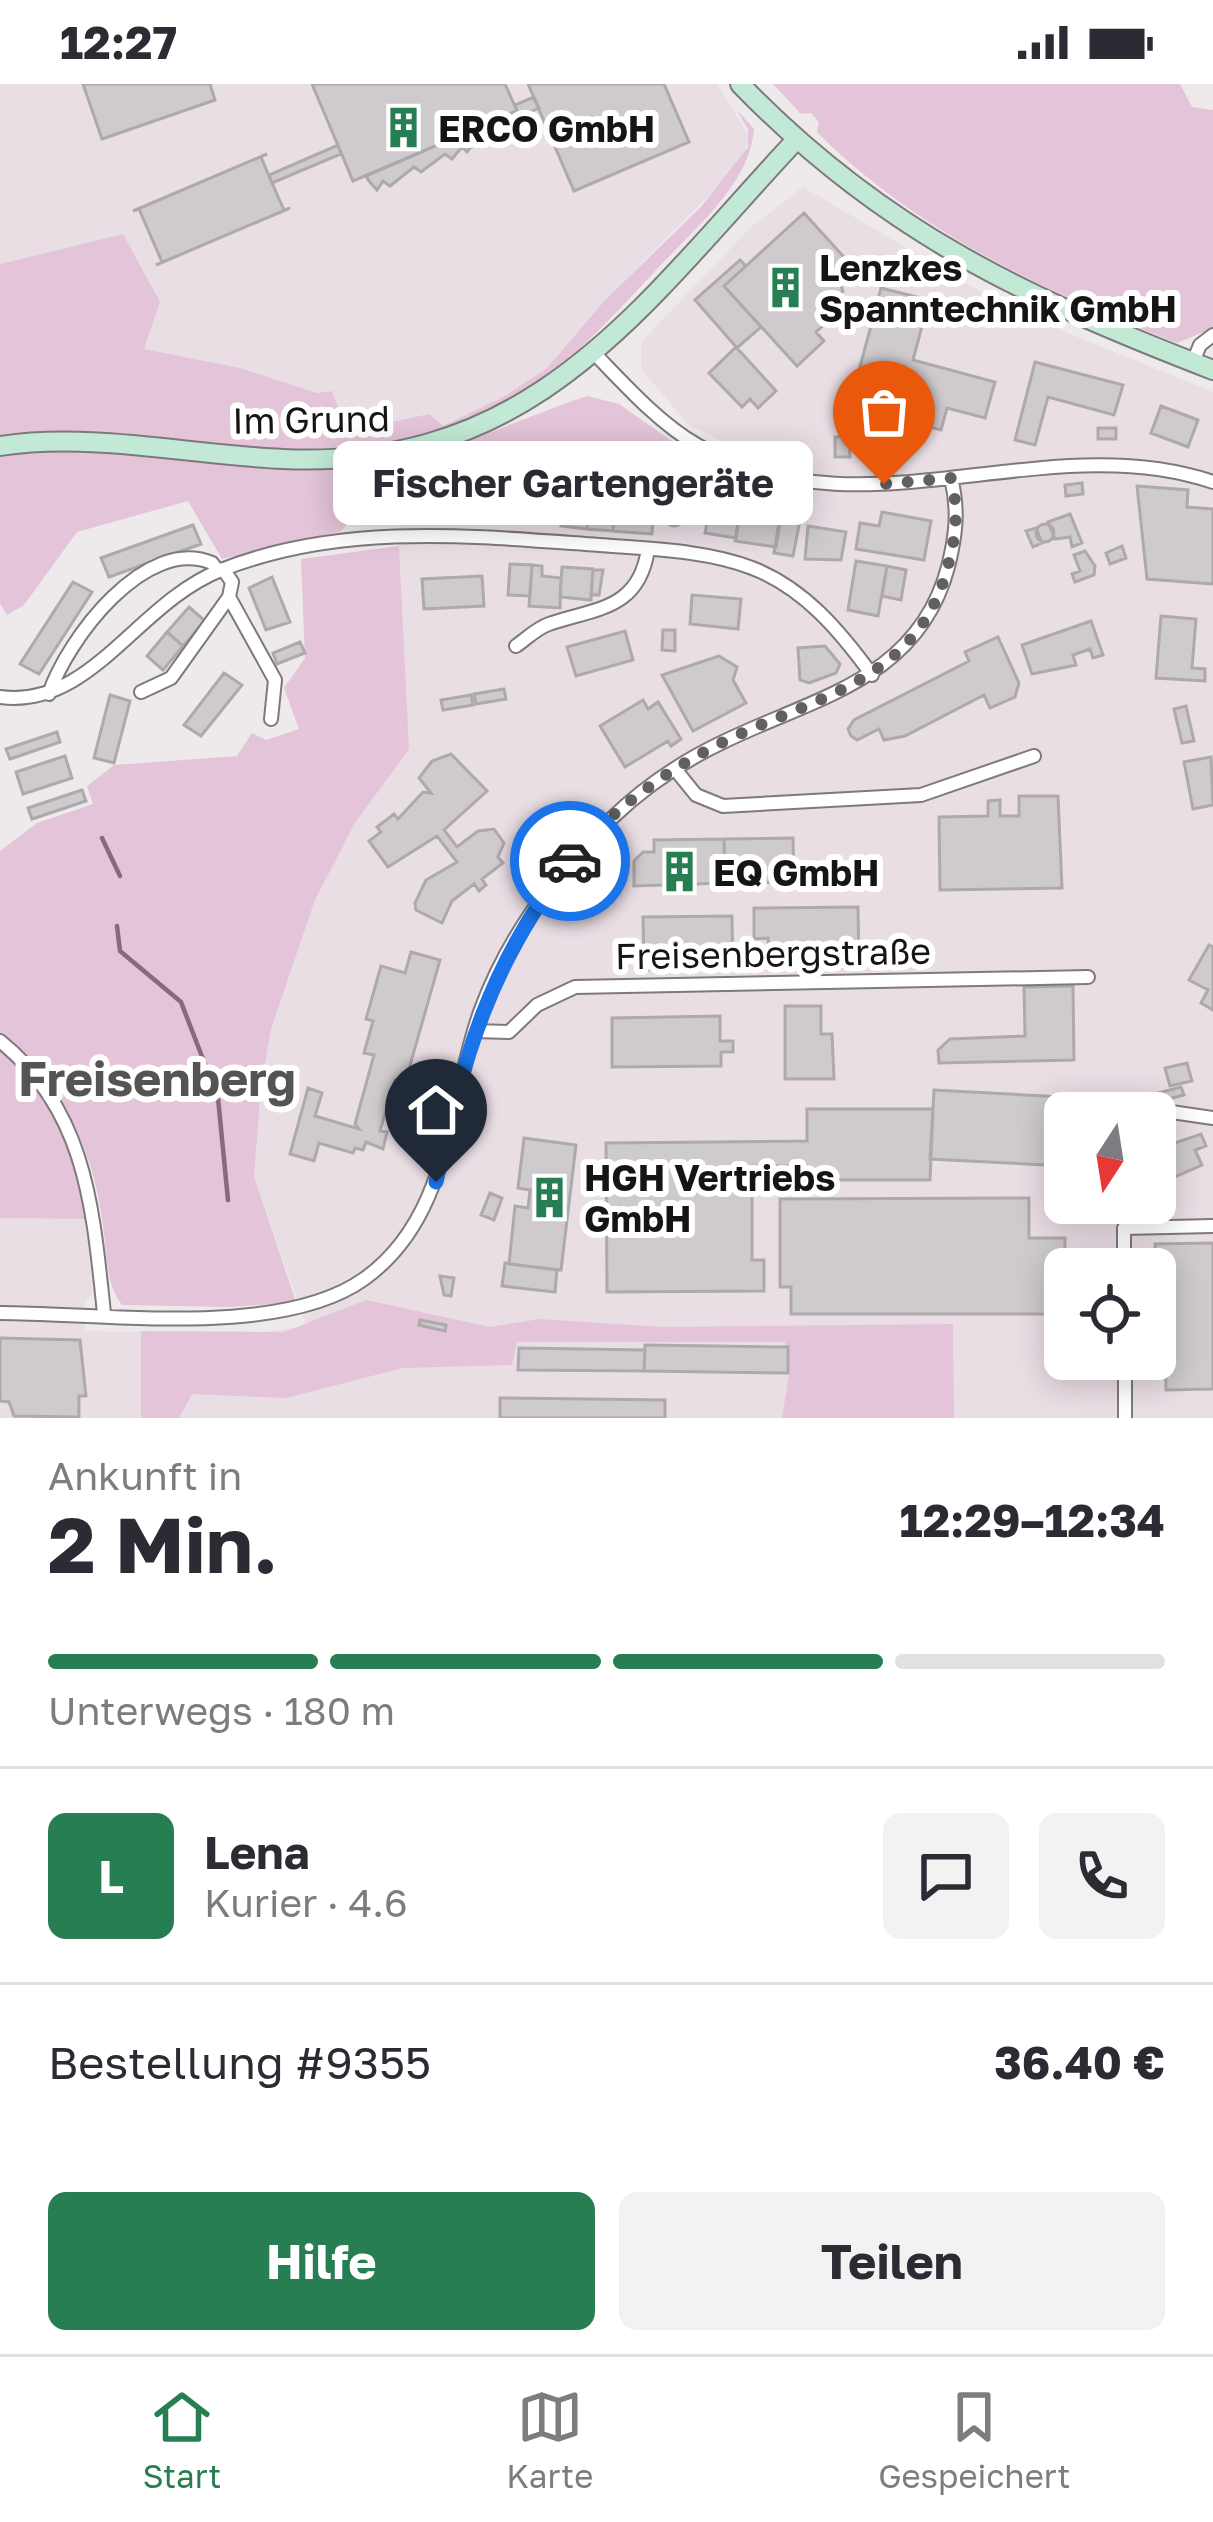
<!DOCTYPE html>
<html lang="de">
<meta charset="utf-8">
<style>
body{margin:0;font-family:"Golos Text",sans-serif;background:#f2f2f3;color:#2b2b33;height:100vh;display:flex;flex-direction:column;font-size:45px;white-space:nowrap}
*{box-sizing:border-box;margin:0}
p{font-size:39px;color:#7c7c81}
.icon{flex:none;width:66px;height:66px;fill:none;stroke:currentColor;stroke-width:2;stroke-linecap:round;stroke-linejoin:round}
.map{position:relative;height:1334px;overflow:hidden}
.drawer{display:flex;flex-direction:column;background:#fff;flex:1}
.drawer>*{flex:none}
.needle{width:78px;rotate:192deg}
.controls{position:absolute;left:1044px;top:1008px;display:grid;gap:24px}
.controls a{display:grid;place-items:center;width:132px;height:132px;border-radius:18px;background:#fff;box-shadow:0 6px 30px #0003;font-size:60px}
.pin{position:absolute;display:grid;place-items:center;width:102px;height:102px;color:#fff;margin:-123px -51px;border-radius:50% 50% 50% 0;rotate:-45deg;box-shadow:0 0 12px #0007}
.pin .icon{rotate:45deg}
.courier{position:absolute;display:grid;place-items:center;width:120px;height:120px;margin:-60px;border:9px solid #1a73e8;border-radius:50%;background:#fff;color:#222;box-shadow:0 3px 15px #0007}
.bubble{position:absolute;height:84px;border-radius:18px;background:#fff;box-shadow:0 6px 30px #0003;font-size:39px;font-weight:700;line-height:84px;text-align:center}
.summary em{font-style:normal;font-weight:700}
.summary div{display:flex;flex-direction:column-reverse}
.summary{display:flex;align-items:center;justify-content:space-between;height:204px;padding:0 48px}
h1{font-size:78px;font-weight:700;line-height:90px}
.bar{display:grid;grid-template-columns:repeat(4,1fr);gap:18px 12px;align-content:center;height:144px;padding:0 48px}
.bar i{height:15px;border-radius:9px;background:#e1e1e2}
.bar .selected{background:#277e52}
.bar p{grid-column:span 4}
.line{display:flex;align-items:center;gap:30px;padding:0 48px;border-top:3px solid #e1e1e2}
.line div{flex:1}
.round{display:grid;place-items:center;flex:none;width:126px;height:126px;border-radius:18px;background:#f2f2f3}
.cta{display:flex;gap:24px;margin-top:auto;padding:24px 48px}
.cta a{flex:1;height:138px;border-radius:18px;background:#277e52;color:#fff;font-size:48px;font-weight:700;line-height:138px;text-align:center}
.cta a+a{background:#f2f2f3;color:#2b2b33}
.status{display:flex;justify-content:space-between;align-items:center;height:84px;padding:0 60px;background:#fff;direction:ltr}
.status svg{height:33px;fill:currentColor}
.tabs{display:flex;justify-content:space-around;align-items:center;height:168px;border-top:3px solid #e1e1e2;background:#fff;font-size:33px;color:#7c7c81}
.tabs a{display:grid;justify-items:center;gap:6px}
.tabs .selected{color:#277e52}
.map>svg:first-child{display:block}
.built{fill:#eadee5;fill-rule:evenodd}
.green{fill:#e4c4d8}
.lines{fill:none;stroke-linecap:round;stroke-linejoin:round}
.stream{stroke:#8a697f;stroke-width:4.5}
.building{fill:#cecacd;stroke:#ada9ac;stroke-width:3}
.minor-casing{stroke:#7d797c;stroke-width:16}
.secondary-casing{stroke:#7d797c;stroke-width:22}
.minor{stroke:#fff;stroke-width:12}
.secondary{stroke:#c2e9d6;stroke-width:18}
.done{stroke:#625f60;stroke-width:12;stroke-dasharray:0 21.6}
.route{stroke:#1a73e8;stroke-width:15}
.labels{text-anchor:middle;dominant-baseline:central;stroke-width:12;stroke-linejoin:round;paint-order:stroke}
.poi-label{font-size:36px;font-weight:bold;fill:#161415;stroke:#fff;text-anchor:start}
.street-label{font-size:36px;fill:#161415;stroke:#fff}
.district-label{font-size:48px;font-weight:bold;fill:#565355;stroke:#fff}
</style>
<div class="status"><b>12:27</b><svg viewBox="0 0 49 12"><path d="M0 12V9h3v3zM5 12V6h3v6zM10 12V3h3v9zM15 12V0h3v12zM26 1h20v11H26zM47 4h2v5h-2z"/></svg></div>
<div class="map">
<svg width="1213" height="1334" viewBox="0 0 1213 1334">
<rect width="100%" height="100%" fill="#eeeaec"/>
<path class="built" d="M0,0H717L750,53L739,81L606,215L547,284L505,312L442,342L429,330L346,347L332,307L317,309L240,284L143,265L123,150L0,180Z
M803,103L1012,226L1213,308V1334H954L953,1241L789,1290L782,1334H0V1134L88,1135L92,1210L85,1220V1247L252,1250L306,1242L254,1092L261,1003L271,945L315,816L355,739L408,664L397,410L495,385L678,400L715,393L729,360L689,341L641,285V258L751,143ZM1065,1029H1155V1119H1065ZM1065,1185H1155V1275H1065Z"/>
<path class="green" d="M773,0H1180L1192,23L1213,26V244L1177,259C1048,209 915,147 817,48L819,38L811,29L801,30Z
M736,25L754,45C750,100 693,146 658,184C601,245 542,312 461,343C335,391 135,361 0,354V180L123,150L160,218L144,265L240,284L317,309L332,307L347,347L429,330L443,342L505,312L547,284L606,215L701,123L748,63V45Z
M587,312L619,320L719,390L694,401L495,385L397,410L398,441L358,428L341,447L222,475L188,417L77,448L24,521L7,531L0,520V370C128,358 258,397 386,379C454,369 521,333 587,312Z
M399,462L409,665L355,739L315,816L271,945L261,1003L254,1092L296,1218L230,1223L122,1221C105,1199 107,1168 103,1141C93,1062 61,999 0,948V767L37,739L93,720L87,702L114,681L237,672L252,649L266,656L299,645L284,604L305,574L301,475Z
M0,966C54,1014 72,1068 88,1135L0,1134Z
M366,1216L490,1243L540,1235L661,1243L953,1240L954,1334H782L789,1289L785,1258H517L512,1281L403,1284L286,1314L192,1310L179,1334H141V1247L284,1248Z"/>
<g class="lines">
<path class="stream" d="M102,754L120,792
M117,842L120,867L181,918L218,1014L228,1116"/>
</g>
<path class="building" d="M83,0H210L215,16L102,55Z
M312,0H505L517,27L353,97Z
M528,0H664L689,58L574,107Z
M534,13L539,24L519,33L515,21Z
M516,27L518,41L510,51L505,47L498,55L492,50L483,62L476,56L467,68L462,63L452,75L445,70L421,88L414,83L390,102L383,97L377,106L369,97L366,92Z
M338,61L341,70L272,99L269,91Z
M267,70L261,73L272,99L284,126L290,124L156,181L162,178L139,125L133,127Z
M804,129L853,183L839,196L843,207L826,223L834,232L816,248L824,257L797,282L724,202Z
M740,176L746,182L724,202L761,243L737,264L695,216Z
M881,204L929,216L913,276L995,298L985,334L947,324L941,346L875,329L879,316L853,309Z
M736,263L776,307L758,324L750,315L742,323L709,289Z
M1035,278L1123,301L1114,331L1048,313L1035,361L1015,356Z
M1161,322L1198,336L1188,363L1151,349Z
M1098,344H1116V355H1098Z
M849,352L850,373H835V353Z
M550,396L591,400L590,414L549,411Z
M1082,399L1083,410L1066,412L1065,401Z
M1137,402L1188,406L1187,423L1213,425V500L1147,495Z
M655,407L681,409L680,428L666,427V437L653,436Z
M459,410V422H470V435H404V414Z
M541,410L564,412L562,433L539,431Z
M564,412L590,414L587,445L561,442Z
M590,414L615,416L613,447L587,445Z
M615,416L654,419L652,450L613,447Z
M710,424L740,429L736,454L705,449Z
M666 434a8 8 0 1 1 16 0a8 8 0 1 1-16 0Z
M882,428L931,437L924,476L856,465L860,439L879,442Z
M1070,430L1082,459L1072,463L1070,453L1055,455L1048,438Z
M739,432L780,439L776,463L735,457Z
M780,432L800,436L793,472L774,469Z
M1036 449a9 9 0 1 1 18 0a9 9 0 1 1-18 0Z
M193,441L201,460L109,493L101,474Z
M808,442L846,448L841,476L805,475Z
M1036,444L1042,459L1033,463L1026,447Z
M1122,462L1126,474L1110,480L1106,469Z
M1085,467L1095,482L1094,491L1075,498L1072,490L1080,487L1074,471Z
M856,477L887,482L878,532L848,526Z
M510,480L532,481L530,512L508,511Z
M532,481L542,482V492L561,494L560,524L529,522Z
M887,482L906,486L901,516L882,512Z
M562,483L593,485L591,516L560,513Z
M593,486H603L599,511H591Z
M482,492L484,522L424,525L422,495Z
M272,493L290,538L266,546L249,504Z
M73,498L92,508L39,590L20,580Z
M692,511L741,515L738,545L690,540Z
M189,523L205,537L183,562L167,548Z
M1161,532L1196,535L1192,584L1205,585V597L1156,594Z
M1091,537L1103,571L1093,574L1090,565L1073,571L1076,581L1032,590L1022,561Z
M663,546H675V567L662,566Z
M625,547L633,576L576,592L567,563Z
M167,548L183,562L163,586L147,572Z
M998,553L1019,599L1015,613L990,624L984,611L905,652L884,656L879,645L857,656L851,652L848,645L854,636L969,577L965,568Z
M300,558L305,569L277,580L273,569Z
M825,562L840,580L836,589L809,599L800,596L798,564Z
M719,572L737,583L733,596L746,619L693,647L662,591Z
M224,589L242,601L201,652L184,641Z
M504,605L506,615L476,620L474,610Z
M110,611L130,617L114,679L94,674Z
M471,611L473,621L443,626L441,616Z
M643,616L648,625L658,618L681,655L671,662L668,657L625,683L600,642Z
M1186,622L1194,657L1182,659L1174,625Z
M57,648L60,658L10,675L6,665Z
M451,670L487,707L444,746L457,763L478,747L494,745L504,759L498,773L503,779L482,795L486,801L479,807L474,800L452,817L442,839L416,826L415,819L426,796L457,778L437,752L388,783L369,757L381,748L377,743L394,730L398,735L423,708L431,709L419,694L432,677Z
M65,672L72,694L23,710L16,688Z
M1211,673L1213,721L1193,725L1184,678Z
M82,706L86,717L32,735L28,724Z
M1019,712H1058L1062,804L940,806L939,733L988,732V717L1000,716V732H1019Z
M793,754L794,798L725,799L724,755Z
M724,755L725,799L634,802V777L643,768H654V756Z
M858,823L859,883L779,885V869H769L768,854L754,855V824Z
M732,832L733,885L644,886L643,833Z
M1209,861L1213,863V926L1201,919L1208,906L1189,896Z
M411,868L440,876L405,999L395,996L380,1047L387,1048L383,1065L366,1058L363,1066L355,1064L353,1069L319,1059L314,1077L290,1070L308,1004L322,1009L315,1032L359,1045L355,1040L374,971L364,969L373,937L366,935L381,882L405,889Z
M1073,902L1074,976L939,979L938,966L950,955L1025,952L1024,903Z
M785,922H821V950H832L834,995H785Z
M720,932V957H733V968H721V982L612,983V934Z
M1187,979L1192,997L1170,1002L1165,984Z
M1181,1003L1184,1011L1161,1017L1158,1009Z
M934,1006L1098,1015L1097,1029H1065V1082L930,1075Z
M807,1025H933L930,1096H807V1082H752V1176H764V1207L607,1208L606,1059L807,1057Z
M1201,1050L1206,1062L1195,1066L1202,1081L1170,1095L1157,1065Z
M524,1054L576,1061L561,1186L509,1180L515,1122L528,1124L530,1106L518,1104Z
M490,1109L502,1114L494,1136L481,1131Z
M1029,1114V1154H1065V1230H791V1203H780V1115Z
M1213,1159V1305L1166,1306L1164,1185H1155V1160Z
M505,1179L557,1186L555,1208L502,1202Z
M440,1192L454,1194L451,1212L444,1211Z
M420,1236L446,1241L445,1247L419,1241Z
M0,1254L80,1256L86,1312H79V1333L14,1332L9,1318L0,1317Z
M645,1261L788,1263V1289L644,1287Z
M519,1264L645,1266L644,1287L518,1286Z
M500,1314L665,1316V1334H500Z"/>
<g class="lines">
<defs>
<path id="minor" d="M594,269C626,302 658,338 697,361C859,456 1044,341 1213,398
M1193,278L1200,261L1213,251
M223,485L232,498L229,513L275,596L271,635
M516,562C526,555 537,544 549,540C596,524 639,526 648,465
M141,608L171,594L229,513
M49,610C67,556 145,451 212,479L218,487
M0,613C91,625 137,519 221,486C342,438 473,452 599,461C648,465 705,466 752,484C804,504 840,547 872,591
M675,685L696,711L723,722L921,711L1034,672
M474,947L509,948L537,921L575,903L1088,893
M0,957C87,1027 93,1126 104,1229
M1117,1020L1213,1034
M1124,1185V1144L1213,1142
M0,1229C103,1229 280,1255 364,1195C451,1133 447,1021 480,928C507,854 555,789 611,735C643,704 683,677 723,658C815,613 918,596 948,483C956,451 959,426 951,394
M1125,1275V1334"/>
<path id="secondary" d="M740,0C883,148 1025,213 1213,286
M0,362C92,348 190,371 283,375C535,386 640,223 795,57"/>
</defs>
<use href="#minor" class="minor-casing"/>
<use href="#secondary" class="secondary-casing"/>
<use href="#minor" class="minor"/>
<use href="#secondary" class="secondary"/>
</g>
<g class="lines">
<path class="done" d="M570,777C609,727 667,686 723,658C812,614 918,597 947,485C956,453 959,427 951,394L884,400"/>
<path class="route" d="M436,1098C463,974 490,879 570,777"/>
</g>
<defs>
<symbol id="building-bare" viewBox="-9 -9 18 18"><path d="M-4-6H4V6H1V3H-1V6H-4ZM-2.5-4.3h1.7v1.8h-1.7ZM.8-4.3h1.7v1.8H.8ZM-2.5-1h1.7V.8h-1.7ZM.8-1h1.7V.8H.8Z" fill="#277e52" stroke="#fff" stroke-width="2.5" paint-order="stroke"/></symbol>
</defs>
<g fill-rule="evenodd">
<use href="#building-bare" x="374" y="14" width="59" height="59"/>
<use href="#building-bare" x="756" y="174" width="59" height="59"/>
<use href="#building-bare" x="650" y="758" width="59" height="59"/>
<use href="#building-bare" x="520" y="1084" width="59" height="59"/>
</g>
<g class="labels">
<g class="poi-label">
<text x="438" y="44">ERCO GmbH</text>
<text x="819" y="183">Lenzkes<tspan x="819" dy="41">Spanntechnik GmbH</tspan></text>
<text x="713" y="788">EQ GmbH</text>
<text x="584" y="1093">HGH Vertriebs<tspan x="584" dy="41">GmbH</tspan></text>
</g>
<g class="street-label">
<text transform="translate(311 335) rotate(-1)">Im Grund</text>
<text transform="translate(773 869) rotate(-1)">Freisenbergstraße</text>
</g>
<g class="district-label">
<text x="157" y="994">Freisenberg</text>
</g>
</g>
</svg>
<div class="controls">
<a><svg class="needle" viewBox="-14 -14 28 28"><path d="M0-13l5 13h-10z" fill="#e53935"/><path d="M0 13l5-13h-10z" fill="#7c7c81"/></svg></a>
<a><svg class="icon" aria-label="locate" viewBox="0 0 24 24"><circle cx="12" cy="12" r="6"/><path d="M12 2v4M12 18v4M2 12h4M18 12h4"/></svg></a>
</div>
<div class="pin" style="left:884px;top:400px;background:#ea580c"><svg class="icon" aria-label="bag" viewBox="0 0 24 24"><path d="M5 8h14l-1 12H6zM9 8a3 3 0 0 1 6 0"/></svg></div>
<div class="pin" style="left:436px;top:1098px;background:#1f2937"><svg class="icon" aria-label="home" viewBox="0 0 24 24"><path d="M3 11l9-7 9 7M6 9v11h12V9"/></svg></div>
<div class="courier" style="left:570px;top:777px"><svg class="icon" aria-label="car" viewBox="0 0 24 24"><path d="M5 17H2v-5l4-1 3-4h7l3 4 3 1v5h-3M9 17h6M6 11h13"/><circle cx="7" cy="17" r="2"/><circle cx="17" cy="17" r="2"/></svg></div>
<div class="bubble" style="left:333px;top:357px;width:480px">Fischer Gartengeräte</div>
</div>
<section class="drawer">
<div class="summary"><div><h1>2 Min.</h1><p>Ankunft in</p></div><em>12:29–12:34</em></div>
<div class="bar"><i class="selected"></i><i class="selected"></i><i class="selected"></i><i></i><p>Unterwegs · 180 m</p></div>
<div class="line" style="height:216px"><b class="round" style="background:#277e52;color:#fff">L</b><div><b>Lena</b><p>Kurier · 4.6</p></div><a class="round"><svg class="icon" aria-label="chat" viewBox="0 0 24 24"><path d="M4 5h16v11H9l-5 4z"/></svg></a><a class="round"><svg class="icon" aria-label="phone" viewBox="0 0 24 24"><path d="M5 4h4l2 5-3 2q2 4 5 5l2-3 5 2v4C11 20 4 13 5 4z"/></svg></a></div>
<div class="line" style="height:156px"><div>Bestellung #9355</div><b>36.40 €</b></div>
<div class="cta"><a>Hilfe</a><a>Teilen</a></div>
</section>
<nav class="tabs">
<a class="selected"><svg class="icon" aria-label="home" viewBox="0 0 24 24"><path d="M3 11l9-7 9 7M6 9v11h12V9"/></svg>Start</a>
<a><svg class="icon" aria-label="map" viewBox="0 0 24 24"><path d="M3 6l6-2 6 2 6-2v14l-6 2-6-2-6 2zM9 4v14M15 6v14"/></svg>Karte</a>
<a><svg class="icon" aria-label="saved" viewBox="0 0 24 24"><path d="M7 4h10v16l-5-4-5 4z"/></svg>Gespeichert</a>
</nav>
